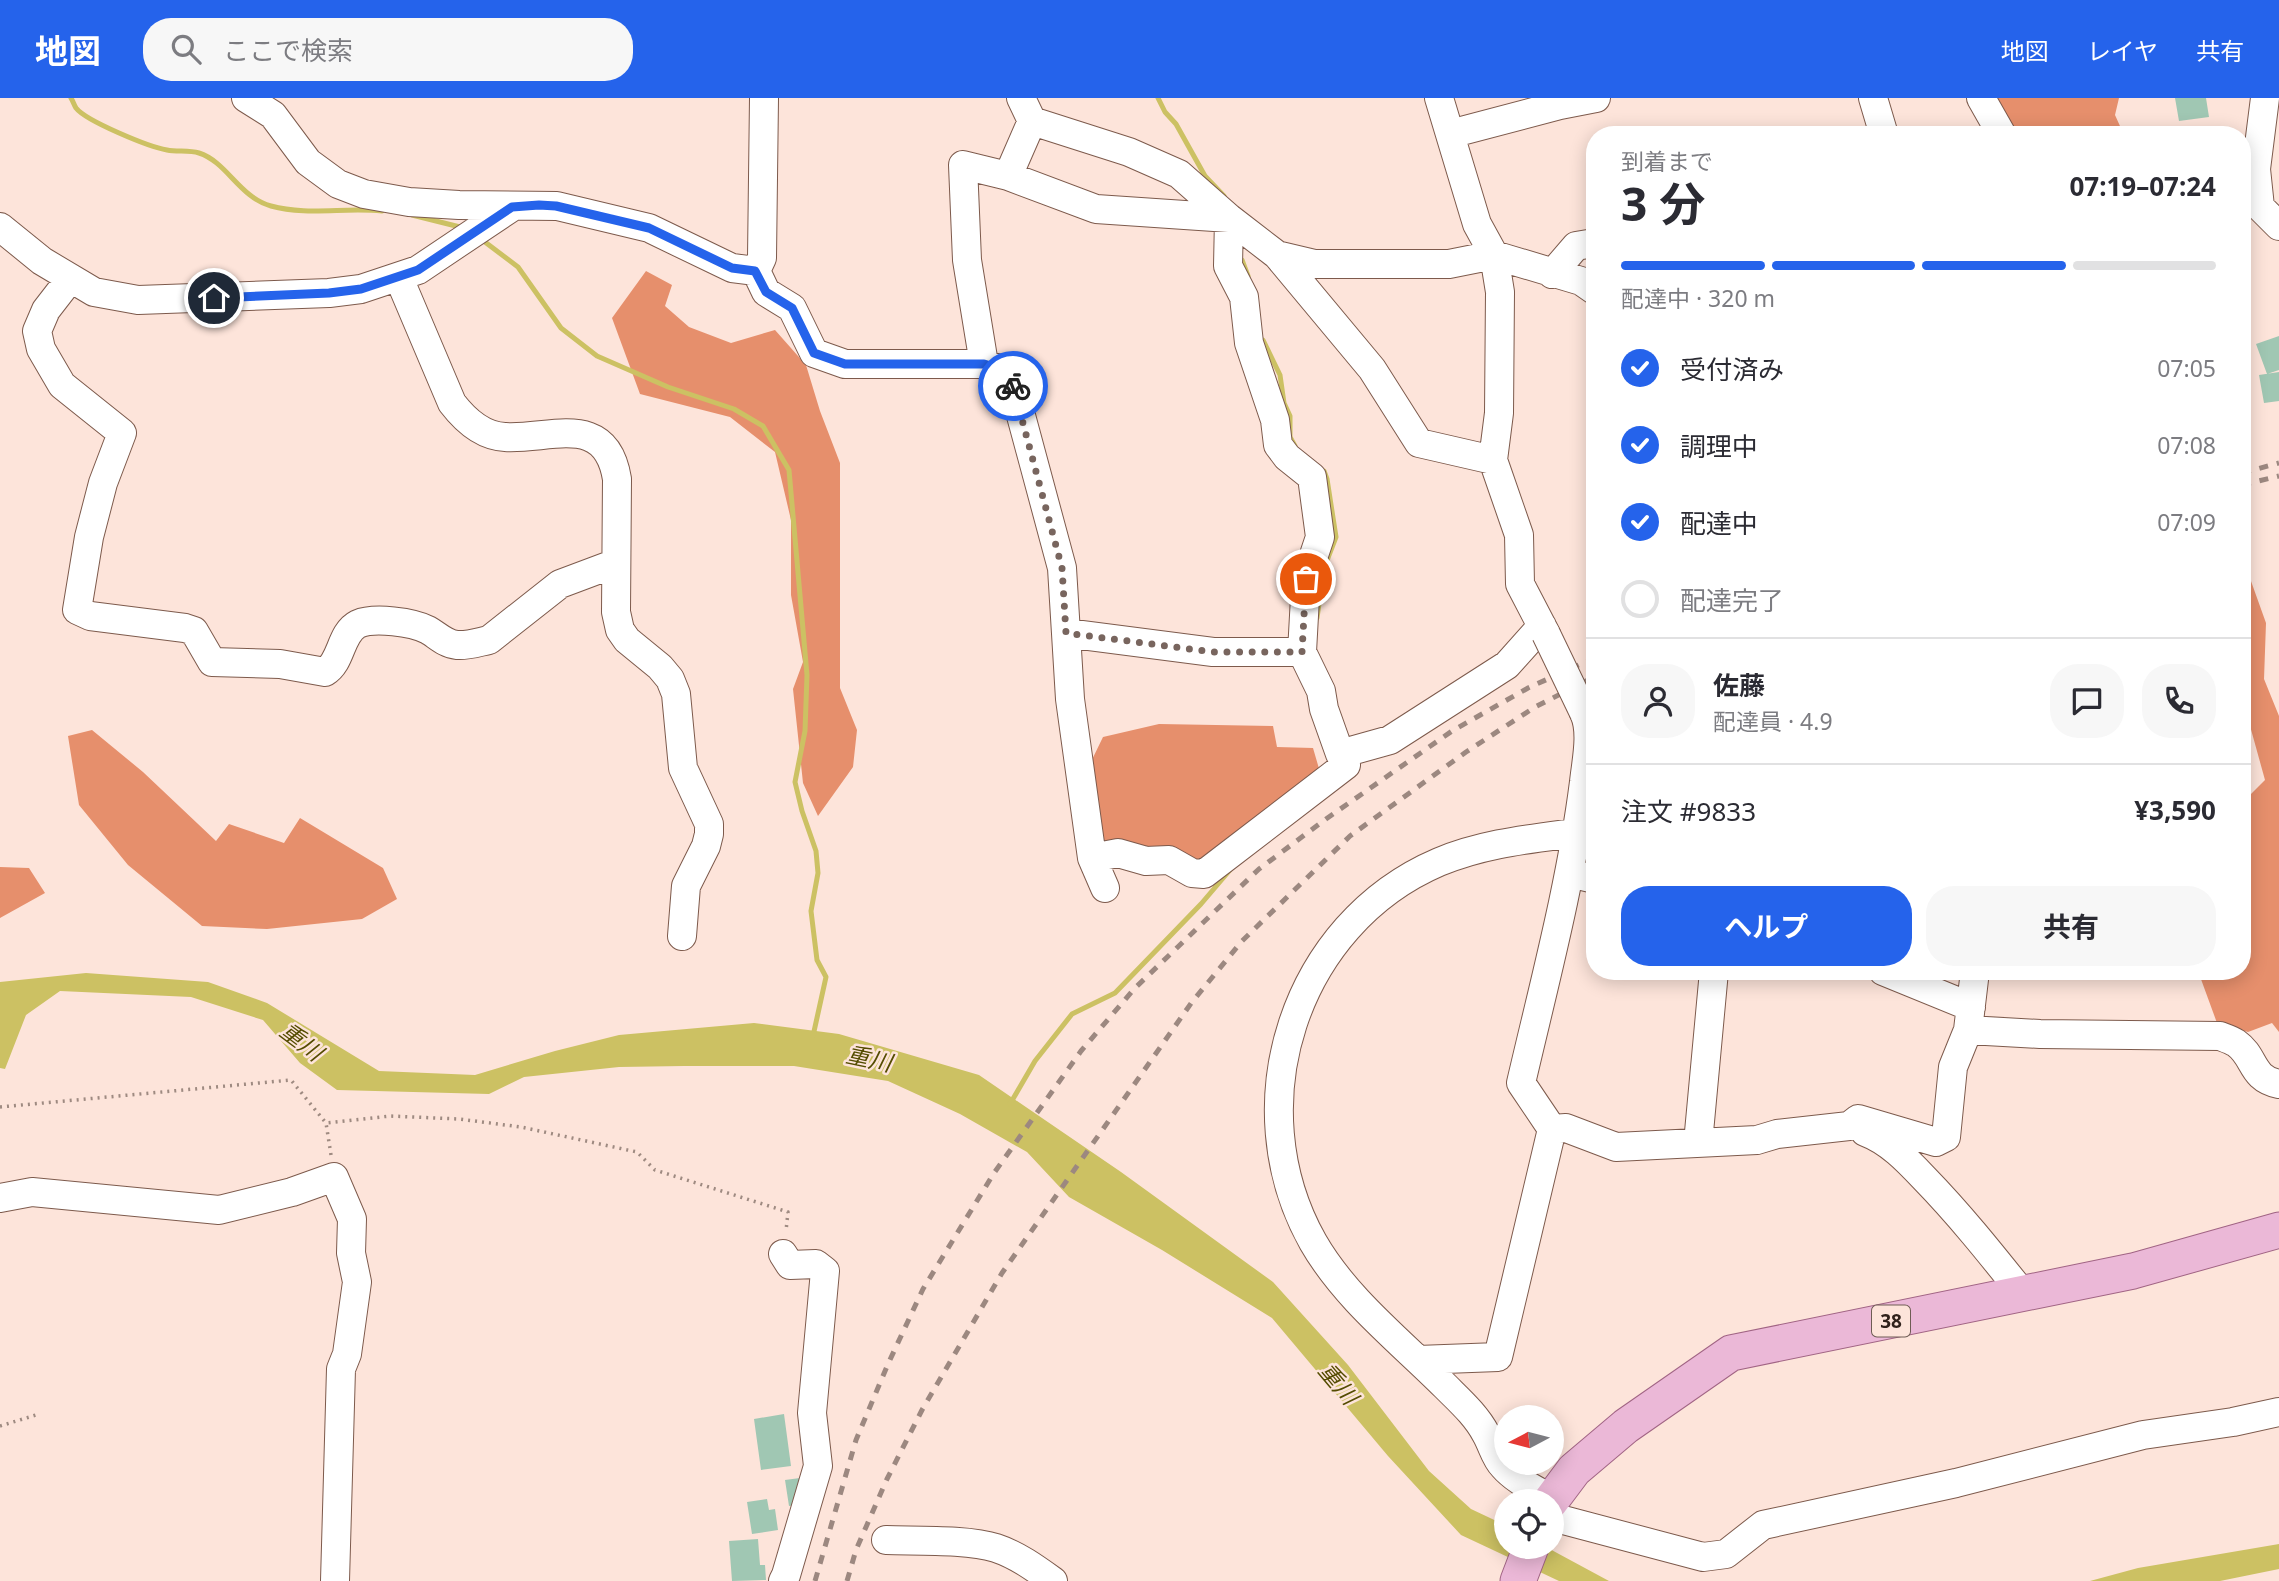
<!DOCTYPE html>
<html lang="ja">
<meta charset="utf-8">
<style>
body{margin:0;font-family:"Noto Sans","Noto Sans JP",sans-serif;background:#f7f7f7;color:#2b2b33;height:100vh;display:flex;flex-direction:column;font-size:26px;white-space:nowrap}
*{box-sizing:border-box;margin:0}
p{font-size:23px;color:#7c7c81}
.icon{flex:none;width:38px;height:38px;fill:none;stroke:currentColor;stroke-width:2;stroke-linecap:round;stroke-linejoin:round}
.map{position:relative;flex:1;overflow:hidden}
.side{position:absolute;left:1586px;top:28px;width:665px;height:854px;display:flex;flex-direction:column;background:#fff;border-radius:28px;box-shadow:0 4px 18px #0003}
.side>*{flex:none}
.needle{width:46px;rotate:263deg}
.controls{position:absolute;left:1494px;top:1307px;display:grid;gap:14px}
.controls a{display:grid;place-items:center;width:70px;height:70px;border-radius:50%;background:#fff;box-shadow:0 4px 18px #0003;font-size:35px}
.pin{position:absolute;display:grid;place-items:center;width:60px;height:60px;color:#fff;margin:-30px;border:4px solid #fff;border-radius:50%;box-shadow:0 2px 7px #0007}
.courier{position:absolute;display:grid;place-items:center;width:70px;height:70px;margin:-35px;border:5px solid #2563eb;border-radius:50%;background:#fff;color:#222;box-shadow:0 2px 9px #0007}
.summary em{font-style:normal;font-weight:700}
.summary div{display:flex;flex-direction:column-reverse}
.summary{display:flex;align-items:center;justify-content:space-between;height:119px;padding:0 35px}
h1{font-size:46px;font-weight:700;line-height:52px}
.bar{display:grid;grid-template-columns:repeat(4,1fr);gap:10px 7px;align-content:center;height:84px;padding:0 35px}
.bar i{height:9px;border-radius:5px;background:#e1e1e2}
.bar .current{background:#2563eb}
.bar p{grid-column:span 4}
.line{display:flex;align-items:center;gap:18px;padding:0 35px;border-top:2px solid #e1e1e2}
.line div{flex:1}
.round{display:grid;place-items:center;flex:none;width:74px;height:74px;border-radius:28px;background:#f7f7f7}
ol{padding:0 35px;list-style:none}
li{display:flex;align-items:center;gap:21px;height:77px}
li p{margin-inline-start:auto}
li .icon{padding:7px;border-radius:50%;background:#2563eb;color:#fff;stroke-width:4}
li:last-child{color:#7c7c81}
li i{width:38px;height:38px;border:4px solid #e1e1e2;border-radius:50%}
.action{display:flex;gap:14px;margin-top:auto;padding:14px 35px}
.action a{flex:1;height:80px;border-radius:28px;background:#2563eb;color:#fff;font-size:28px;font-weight:700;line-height:80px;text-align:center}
.action a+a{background:#f7f7f7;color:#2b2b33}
header{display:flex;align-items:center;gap:42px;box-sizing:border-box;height:98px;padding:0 35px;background:#2563eb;color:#fff}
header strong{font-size:33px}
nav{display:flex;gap:38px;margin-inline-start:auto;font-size:24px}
.search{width:490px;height:63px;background:#f7f7f7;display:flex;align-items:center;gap:18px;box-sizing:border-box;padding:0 24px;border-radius:28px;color:#7c7c81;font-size:26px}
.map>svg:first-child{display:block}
.forest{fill:#e68f6c}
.water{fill:#ccc163}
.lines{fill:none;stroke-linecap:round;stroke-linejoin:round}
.stream{stroke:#ccc163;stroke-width:5}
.building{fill:#a0c7b3}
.minor-casing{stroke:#7d5a4c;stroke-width:30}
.major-casing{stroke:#a16484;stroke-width:37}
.path{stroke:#9e8a81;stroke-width:3.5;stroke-dasharray:2 5;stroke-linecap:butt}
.minor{stroke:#fff;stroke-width:28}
.major{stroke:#ebb8d7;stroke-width:35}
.rail{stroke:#9c8880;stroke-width:5;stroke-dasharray:9 9;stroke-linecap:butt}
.minor-bridge-casing{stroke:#7d5a4c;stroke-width:30;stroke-linecap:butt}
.minor-bridge{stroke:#fff;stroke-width:28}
.done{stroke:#78655e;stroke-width:7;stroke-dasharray:0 12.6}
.route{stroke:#2563eb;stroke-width:9}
.labels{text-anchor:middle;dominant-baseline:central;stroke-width:5;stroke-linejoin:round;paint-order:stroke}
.shield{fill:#fde4da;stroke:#6e5c54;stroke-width:2}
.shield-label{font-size:19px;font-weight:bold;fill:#30211b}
.water-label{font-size:23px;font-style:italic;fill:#544c00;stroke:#fde4da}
</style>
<header>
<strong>地図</strong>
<div class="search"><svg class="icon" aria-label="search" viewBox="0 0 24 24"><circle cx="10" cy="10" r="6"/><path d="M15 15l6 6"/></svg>ここで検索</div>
<nav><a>地図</a><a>レイヤ</a><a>共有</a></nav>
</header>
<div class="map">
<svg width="2279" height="1483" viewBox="0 0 2279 1483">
<rect width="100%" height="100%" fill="#fde4da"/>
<path class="forest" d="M1995,0H2119L2115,17L2124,37H2013Z
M646,173L672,187L665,208L689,229L731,245L775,232L806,267L820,313L840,365V590L857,632L853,669L818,718L803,685L793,591L803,564L791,497V422L775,354L730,319L640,296L612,220Z
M2242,458L2266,525L2264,581L2279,618V934L2272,925L2248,934L2217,925L2198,873H2242V705L2265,682L2242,599Z
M1159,626L1273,628L1277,649L1313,650L1320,674L1212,765L1097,744L1087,672L1103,639Z
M92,632L143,674L216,743L229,726L284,745L300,720L383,770L397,801L362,821L267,831L202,828L128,767L79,707L68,638Z
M0,769L29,770L45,795L0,820Z"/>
<path class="water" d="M86,875L208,884L267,905L379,973L475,977L555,953L619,937L754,925L839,936L979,977L1121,1074L1273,1184L1348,1267L1429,1373L1471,1411L1507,1428V1449H1546L1609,1483H1559L1461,1437L1388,1358L1272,1220L1162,1152L1069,1099L1027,1054L960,1016L888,983L794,968H684L619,969L524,979L489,996L337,992L300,965L263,922L191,899L60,893L26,917L5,971L0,970V884Z
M2279,1446V1471L2220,1483H2090L2138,1470Z"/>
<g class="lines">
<path class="stream" d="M71,0C73,3 74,7 76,10C86,23 149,49 167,52C177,54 189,52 199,55C227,64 239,99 271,108C307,118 345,109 382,113
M1158,0L1165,14L1176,26L1205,78L1224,98
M412,117L464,130
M481,141L518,169L561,230L597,258L668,289L734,311L763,328L789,372L807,577L805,633L795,684L802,713L816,753L818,775L811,813L817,862L826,879L813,938
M1242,162L1248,178
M1263,242L1280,277L1284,305L1290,318V339L1295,348
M1317,520L1324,470L1336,439L1327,381L1324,373
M1010,1006L1035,963L1072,916L1115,895L1201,806L1230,772"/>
</g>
<path class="building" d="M2175,0H2206L2209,19L2179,23Z
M2279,238V272L2267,276L2256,246Z
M2279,274V303L2264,305L2259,277Z
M784,1316L791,1368L761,1372L754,1321Z
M800,1380L803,1406L789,1408L785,1382Z
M767,1401L769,1412L775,1411L778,1432L752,1436L747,1404Z
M758,1441L760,1467H765L766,1482L732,1483L729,1443Z"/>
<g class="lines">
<defs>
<path id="minor" d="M246,0L273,17L308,64L338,86L364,96L409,104L459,107L557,108L649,130L732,170L756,173L762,160L764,0
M1021,0L1032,23L1129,54L1179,76L1229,120L1277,157L1315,166H1449L1494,157L1581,183L1594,192
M1439,0L1477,126L1494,157L1500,194L1499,315L1493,362L1519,437L1520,486L1546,536
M1873,0L1884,37
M1981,0L2002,37
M2265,0L2256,71L2260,109L2279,128
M1450,36L1560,7L1596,0
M1008,78L1096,111L1229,120L1228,168L1244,199L1249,245L1275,322L1278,347L1287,359L1312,379L1320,439L1306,481L1302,554L1321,593L1324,611L1340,656L1390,642L1507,567L1542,528
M0,129L42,163L94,194L138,202L329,195L361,191L418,172L512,109
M1277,157L1372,271L1419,345L1493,362
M756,173L766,194L792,210L814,255L845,266H984L1003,272L1013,288L1062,470L1070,601L1092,760L1105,790
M1552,176L1576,148L1594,145
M399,180L452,305C465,322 482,338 505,339C550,342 606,313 617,381L616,514L620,532L627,542L660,569L670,581L676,596L683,670L709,726V736L706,748L686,788L682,838
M70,181L46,212L37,233L41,251L62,287L122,335L103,385L89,439L77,512L90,518L185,530L194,533L212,564L280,566L325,574C342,564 340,535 358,526C374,519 413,524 428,532C437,537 445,546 457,547C467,548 479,544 489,542L560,486L616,465
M984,266L967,162L963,67L1008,78L1032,23
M1066,535L1213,554H1302
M1092,760L1118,755L1146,763L1169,762L1192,775L1204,776L1346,667
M1569,775L1594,781
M1883,873L1971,909
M1975,873L1968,932L2040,936L2220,938C2225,940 2231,942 2236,945C2256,959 2250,980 2279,986
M1552,1031L1566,1030L1616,1049L1757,1042L1777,1036L1849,1028L1858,1021L1936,1044L1946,1039L1953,969L1968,932
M1865,1034C1889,1043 1907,1062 1924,1080C1960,1117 1991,1156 2023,1196
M1698,1045L1714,873
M0,1100L32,1094L219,1112L292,1094L334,1079L352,1121L351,1155L357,1184L347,1256L341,1271L335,1483
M1418,1262L1498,1259L1552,1031L1521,985C1544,886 1571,786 1584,684C1586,664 1593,634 1584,615
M1551,1401C1535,1391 1516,1383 1503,1368C1495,1360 1492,1346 1486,1336C1476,1317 1460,1303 1445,1288C1400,1243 1345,1200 1313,1144C1236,1007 1294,826 1439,764C1489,743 1542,740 1594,732
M1552,1419L1703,1459L1726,1456L1763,1427L1956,1385L2143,1337L2233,1324L2279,1314
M886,1442C916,1443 969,1441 996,1450C1017,1457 1035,1470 1053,1483
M783,1483L786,1477L818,1368L812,1315L825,1173L816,1166L790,1167L783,1156"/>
<path id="major" d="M1550,1404L1574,1372L1626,1328L1731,1255L2133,1173L2279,1132
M1518,1483L1531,1449"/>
</defs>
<use href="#minor" class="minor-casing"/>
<use href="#major" class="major-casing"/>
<path class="path" d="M0,1009L291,982L326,1025
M331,1057L326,1025L390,1018L459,1021L521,1029L637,1054L655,1072L788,1114L786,1133
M0,1328L36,1317"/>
<use href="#minor" class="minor"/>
<use href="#major" class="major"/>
<path class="rail" d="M2242,375L2279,365
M2242,387L2279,378
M815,1483L856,1342L888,1266L923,1191L994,1075L1081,953L1135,890L1259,771L1326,721L1452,633L1528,590L1594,560
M847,1483L856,1452L887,1381L922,1312L1002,1175L1192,904L1242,843L1350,738L1466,654L1535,609L1594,579"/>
<defs>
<path id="minor-bridge" d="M1546,536L1584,615"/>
</defs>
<use href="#minor-bridge" class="minor-bridge-casing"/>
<use href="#minor-bridge" class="minor-bridge"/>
</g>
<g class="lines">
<path class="done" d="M1013,288L1062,470L1066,535L1213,554H1302L1306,481"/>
<path class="route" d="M214,200L329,195L361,191L418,172L512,109L539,107L556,108L649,130L732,170L755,173L766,194L792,210L814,255L845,266H984L1003,272L1013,288"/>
</g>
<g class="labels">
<rect class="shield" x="1872" y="1207.5" width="38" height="31" rx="5"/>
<g class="shield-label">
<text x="1891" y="1223">38</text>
</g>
<g class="water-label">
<text transform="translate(302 943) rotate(37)">重川</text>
<text transform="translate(869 960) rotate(12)">重川</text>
<text transform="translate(1339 1285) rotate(50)">重川</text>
</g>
</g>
</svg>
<div class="controls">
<a><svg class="needle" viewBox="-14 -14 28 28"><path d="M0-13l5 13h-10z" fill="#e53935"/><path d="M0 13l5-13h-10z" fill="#7c7c81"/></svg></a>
<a><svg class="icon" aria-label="locate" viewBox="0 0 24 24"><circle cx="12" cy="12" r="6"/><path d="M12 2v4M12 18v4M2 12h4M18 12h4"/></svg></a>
</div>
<div class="pin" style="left:1306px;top:481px;background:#ea580c"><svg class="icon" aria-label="bag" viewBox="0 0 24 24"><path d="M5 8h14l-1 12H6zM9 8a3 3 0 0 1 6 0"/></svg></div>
<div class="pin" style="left:214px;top:200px;background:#1f2937"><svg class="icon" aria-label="home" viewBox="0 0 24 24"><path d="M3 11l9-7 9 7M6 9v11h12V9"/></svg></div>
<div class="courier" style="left:1013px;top:288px"><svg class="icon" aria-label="bike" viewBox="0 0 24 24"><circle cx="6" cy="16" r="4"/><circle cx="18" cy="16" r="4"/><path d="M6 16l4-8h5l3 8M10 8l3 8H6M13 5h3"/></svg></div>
<section class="side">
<div class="summary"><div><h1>3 分</h1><p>到着まで</p></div><em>07:19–07:24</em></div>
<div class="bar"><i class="current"></i><i class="current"></i><i class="current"></i><i></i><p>配達中 · 320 m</p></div>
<ol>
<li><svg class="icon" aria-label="check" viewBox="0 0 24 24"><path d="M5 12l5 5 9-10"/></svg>受付済み<p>07:05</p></li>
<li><svg class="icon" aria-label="check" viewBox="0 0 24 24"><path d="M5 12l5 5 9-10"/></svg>調理中<p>07:08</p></li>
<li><svg class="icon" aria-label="check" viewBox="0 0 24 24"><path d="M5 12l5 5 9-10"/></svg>配達中<p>07:09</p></li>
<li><i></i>配達完了</li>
</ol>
<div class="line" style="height:126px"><a class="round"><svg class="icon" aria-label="person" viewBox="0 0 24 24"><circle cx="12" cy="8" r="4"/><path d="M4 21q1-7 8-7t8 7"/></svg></a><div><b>佐藤</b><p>配達員 · 4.9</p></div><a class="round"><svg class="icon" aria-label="chat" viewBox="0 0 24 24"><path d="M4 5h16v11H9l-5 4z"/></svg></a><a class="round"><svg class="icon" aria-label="phone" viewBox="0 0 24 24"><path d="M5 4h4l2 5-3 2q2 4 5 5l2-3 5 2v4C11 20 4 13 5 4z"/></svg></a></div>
<div class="line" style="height:91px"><div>注文 #9833</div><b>¥3,590</b></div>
<div class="action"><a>ヘルプ</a><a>共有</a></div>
</section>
</div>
